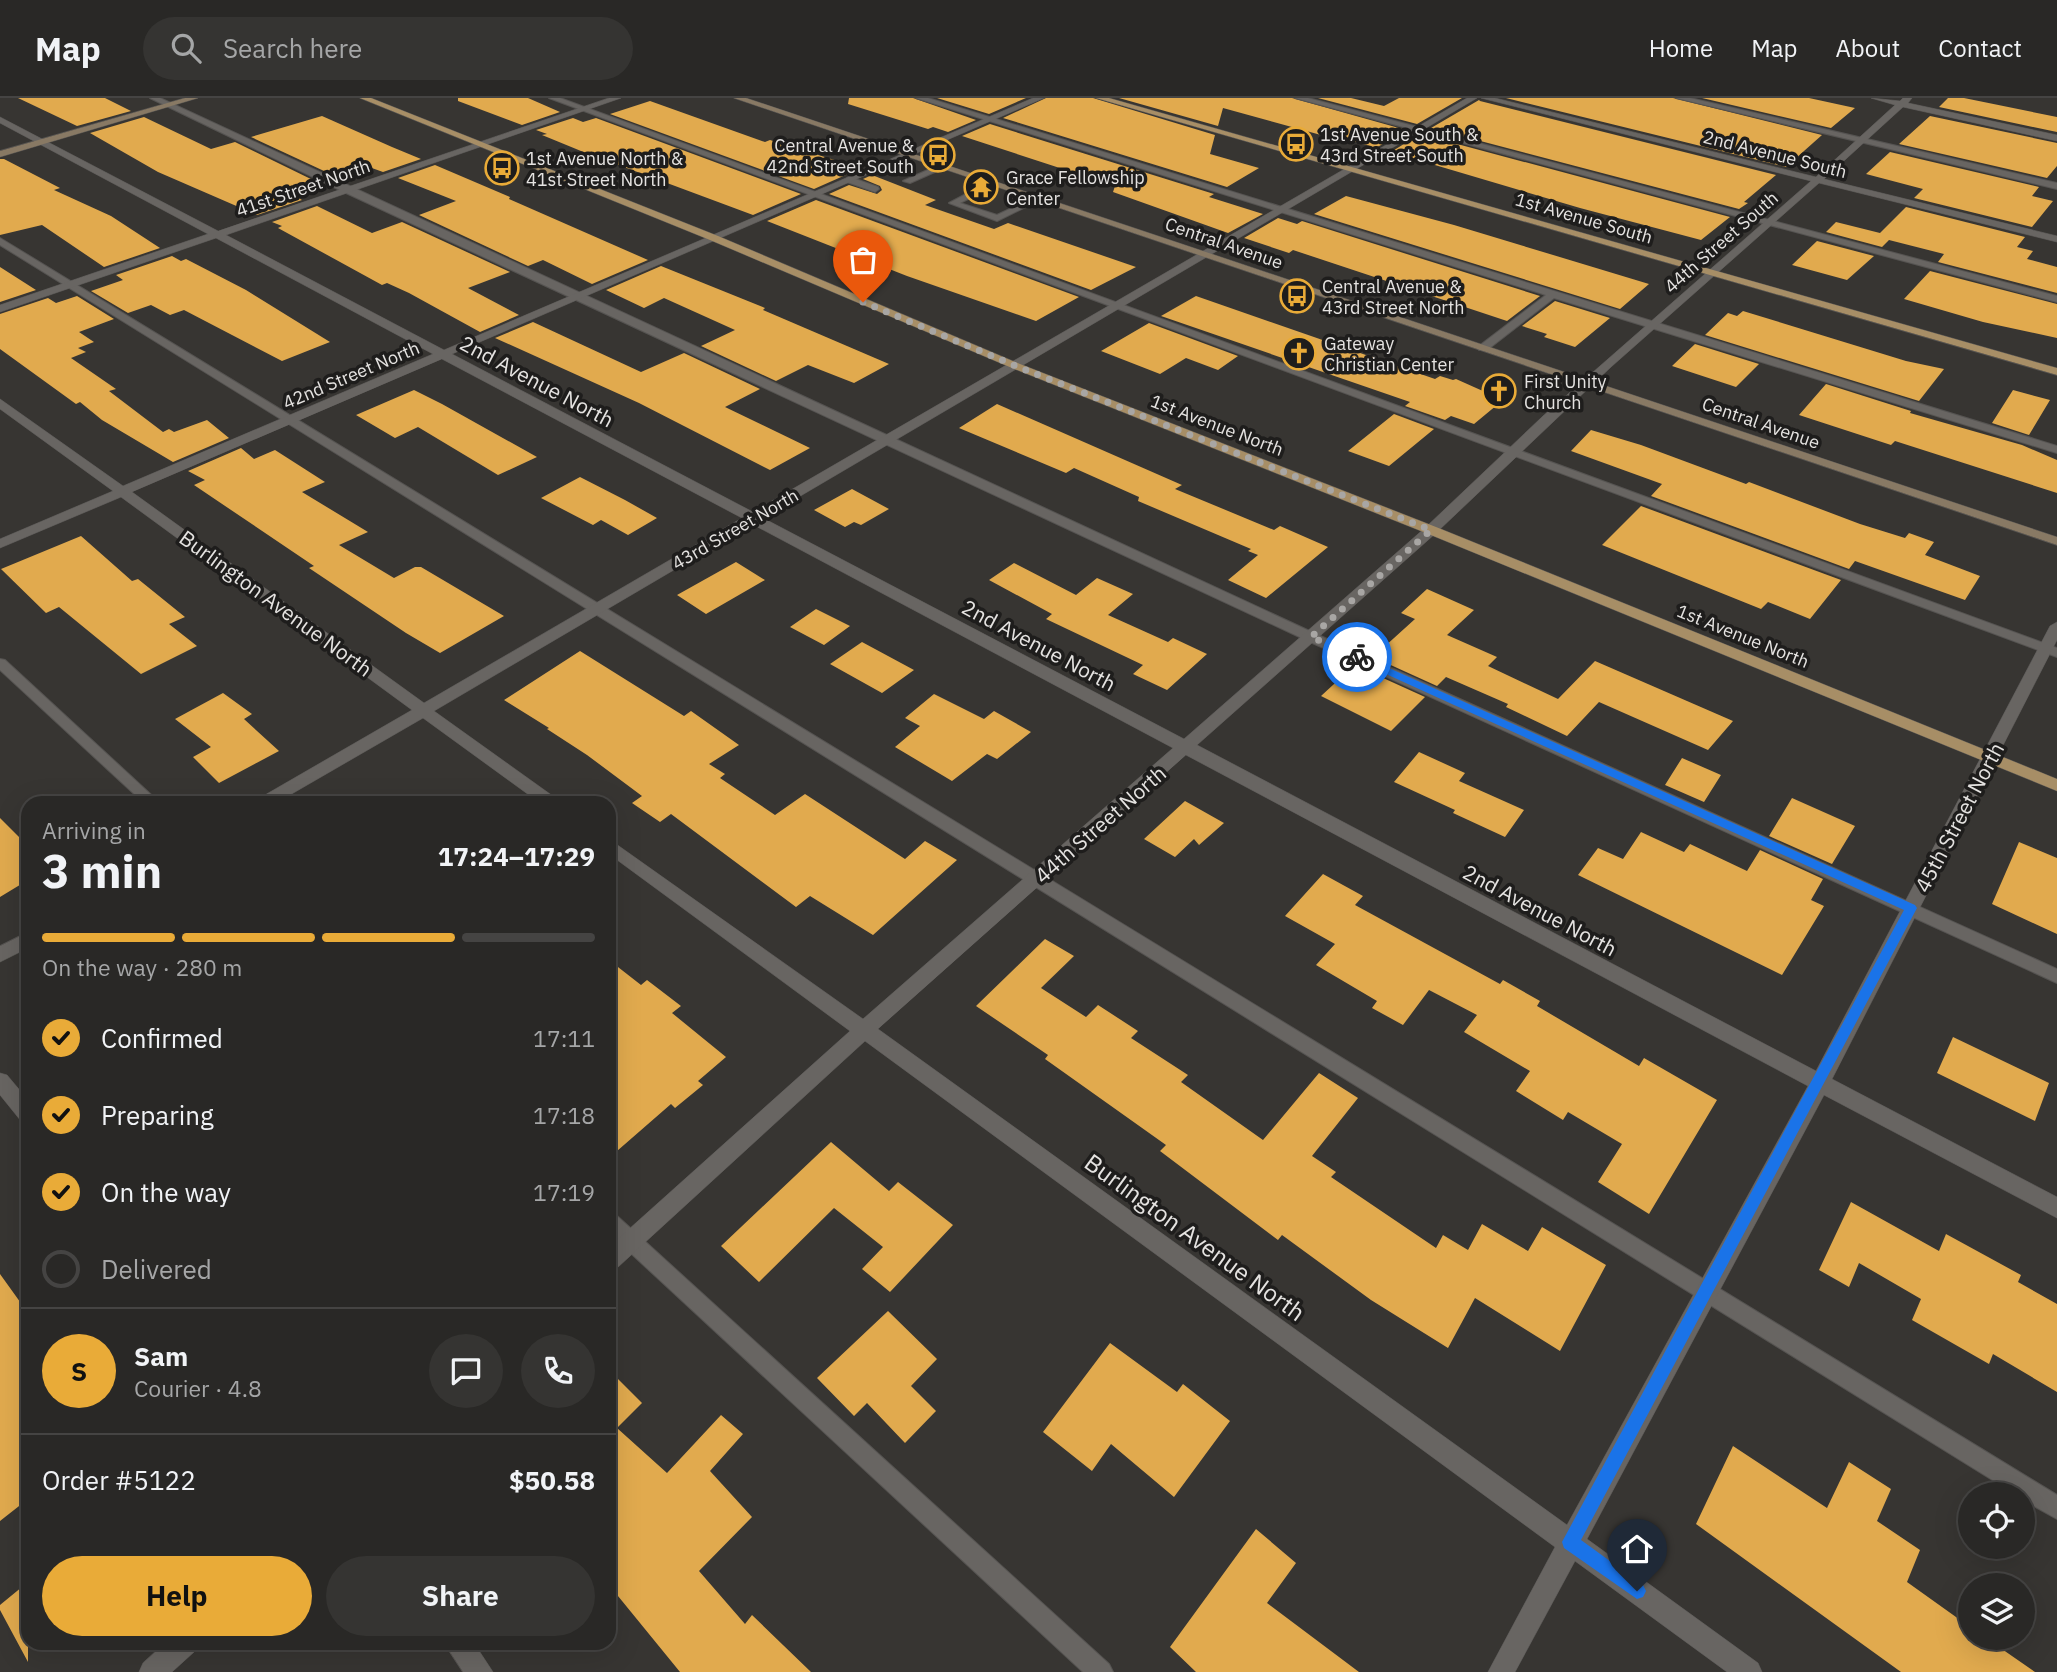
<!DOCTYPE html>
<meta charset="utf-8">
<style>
body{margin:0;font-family:"IBM Plex Sans",sans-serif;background:#353432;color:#f1f3f6;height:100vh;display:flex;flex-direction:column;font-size:26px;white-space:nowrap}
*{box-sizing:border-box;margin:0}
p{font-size:23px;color:#a5a6a7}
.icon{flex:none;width:38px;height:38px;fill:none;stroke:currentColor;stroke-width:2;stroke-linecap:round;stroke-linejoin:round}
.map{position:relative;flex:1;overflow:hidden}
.drawer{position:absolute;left:21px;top:698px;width:595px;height:854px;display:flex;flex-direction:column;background:#292826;border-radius:21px;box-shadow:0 7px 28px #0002,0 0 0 2px #454443}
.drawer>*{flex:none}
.buttons{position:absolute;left:1958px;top:1384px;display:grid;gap:14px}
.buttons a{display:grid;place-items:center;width:77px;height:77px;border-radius:50%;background:#292826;box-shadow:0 7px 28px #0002,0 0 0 2px #454443;font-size:35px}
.pin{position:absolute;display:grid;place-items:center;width:60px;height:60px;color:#fff;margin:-72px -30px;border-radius:50% 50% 50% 0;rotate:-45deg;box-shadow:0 0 7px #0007}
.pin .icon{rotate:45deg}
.courier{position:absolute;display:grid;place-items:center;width:70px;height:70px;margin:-35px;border:5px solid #1a73e8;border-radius:50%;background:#fff;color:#222;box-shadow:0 2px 9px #0007}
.summary em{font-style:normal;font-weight:800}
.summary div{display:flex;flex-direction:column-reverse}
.summary{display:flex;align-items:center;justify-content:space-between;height:119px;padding:0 21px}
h1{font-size:46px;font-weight:800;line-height:52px}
.bar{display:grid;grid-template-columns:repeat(4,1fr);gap:10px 7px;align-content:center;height:84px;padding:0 21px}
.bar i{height:9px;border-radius:5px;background:#454443}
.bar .active{background:#e9ab38}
.bar p{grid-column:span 4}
.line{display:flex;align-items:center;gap:18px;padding:0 21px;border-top:2px solid #454443}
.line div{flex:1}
.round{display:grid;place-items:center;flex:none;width:74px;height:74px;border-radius:37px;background:#353432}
ol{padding:0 21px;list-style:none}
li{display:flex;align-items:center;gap:21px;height:77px}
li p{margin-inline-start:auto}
li .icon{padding:7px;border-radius:50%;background:#e9ab38;color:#111;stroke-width:4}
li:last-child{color:#a5a6a7}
li i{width:38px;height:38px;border:4px solid #454443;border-radius:50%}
.action{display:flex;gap:14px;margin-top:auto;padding:14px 21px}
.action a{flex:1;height:80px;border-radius:42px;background:#e9ab38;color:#111;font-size:28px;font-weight:800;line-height:80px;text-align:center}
.action a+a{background:#353432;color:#f1f3f6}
header{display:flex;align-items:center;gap:42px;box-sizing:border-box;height:98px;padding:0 35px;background:#292826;border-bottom:2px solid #454443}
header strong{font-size:33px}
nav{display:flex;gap:38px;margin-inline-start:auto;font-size:24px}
.search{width:490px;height:63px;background:#353432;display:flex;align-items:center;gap:18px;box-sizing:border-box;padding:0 24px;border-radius:38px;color:#a5a6a7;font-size:26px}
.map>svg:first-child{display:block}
.building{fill:#e1aa4e}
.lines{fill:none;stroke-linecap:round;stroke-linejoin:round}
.lane-casing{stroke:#565452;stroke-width:2}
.street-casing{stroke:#565452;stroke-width:1}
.secondary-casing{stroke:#565452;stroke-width:1}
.primary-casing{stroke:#565452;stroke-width:1}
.lane{fill:#686562;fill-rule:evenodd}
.street{fill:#686562;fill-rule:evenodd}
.secondary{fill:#887964;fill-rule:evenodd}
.primary{fill:#a78e66;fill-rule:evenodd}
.route{fill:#1a73e8}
.done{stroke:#a8a6a4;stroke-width:7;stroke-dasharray:0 12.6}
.labels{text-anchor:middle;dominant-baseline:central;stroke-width:7;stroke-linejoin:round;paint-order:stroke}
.far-poi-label{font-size:18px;fill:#e5e3e1;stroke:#1e1d1c;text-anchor:start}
.far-street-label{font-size:18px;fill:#e5e3e1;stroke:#1e1d1c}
.street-label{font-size:21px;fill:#e5e3e1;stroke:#1e1d1c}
.near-street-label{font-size:24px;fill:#e5e3e1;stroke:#1e1d1c}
</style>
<header>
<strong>Map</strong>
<div class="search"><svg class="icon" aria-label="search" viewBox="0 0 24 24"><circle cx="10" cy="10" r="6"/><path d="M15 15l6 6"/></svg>Search here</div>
<nav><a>Home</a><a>Map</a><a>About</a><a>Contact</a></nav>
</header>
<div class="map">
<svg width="2057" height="1574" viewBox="0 0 2057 1574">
<rect width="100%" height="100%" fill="#373532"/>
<path class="building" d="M18,0H105L131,13L77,28Z
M458,0H528L560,14L522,27L458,3Z
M849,0H913L976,22L948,34L933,29L928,31L848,6Z
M937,0H1026L989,16Z
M1046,0H1093L1215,37L1210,56L1259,70L1227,89L1003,20Z
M1119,0H1292L1406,32L1376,50L1354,43L1350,45L1223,10L1218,28Z
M1318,0H1351L1384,8L1399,0H1462L1417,26Z
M1506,0H1673L1822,37L1786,69Z
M1702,0H1809L1855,10L1831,30Z
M1948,0H1964L2057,19V34L1939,9Z
M1479,2L1480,3L1776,77L1744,104L1748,105L1739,111L1431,30Z
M650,3L765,44L770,42L844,65L841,67L857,72L814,91L610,16Z
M322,18L392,49L421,61L383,74L369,69L337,79L251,39Z
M1930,18L2057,45V68L2047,80L1899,46Z
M144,19L211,51L235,44L319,85L289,95L302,102L257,117L158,74L90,35Z
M573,20L583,24L596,20L801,96L753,117L581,53L542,37L547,36L536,32Z
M990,26L1214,96L1209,99L1263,116L1228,135L1113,94L1115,88L962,38Z
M1420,36L1730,119L1701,142L1580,110L1391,54Z
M1890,54L2039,89L2032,98L2053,103L2032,129L1914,100L1923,91L1866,76Z
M0,61H4L60,90L54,92L111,118L160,150L104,169L42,127L0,137Z
M435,67L510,99L509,101L648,162L592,186L543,162L528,168L419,117L456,103L398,80Z
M872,77L936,102L925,107L994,131L1008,125L1136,169L1091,192L829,96L849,87L877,96L882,92L880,88L863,81Z
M1346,98L1454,127L1649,186L1620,211L1314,116Z
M816,102L1079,199L1036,223L907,178L767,123Z
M317,108L372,135L402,124L510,174L468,190L519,217L480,234L409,195L387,185L382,187L278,130L282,128L272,124Z
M1906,109L2025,139L2017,149L2033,153L2027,161L2057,169V195L1938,164L1944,156L1889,142L1882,149L1826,134L1836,124L1880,135Z
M1278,120L1297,126L1302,123L1540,198L1507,223L1293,152L1289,155L1244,140Z
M1817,143L1874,158L1847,182L1792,167Z
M172,158L181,163L186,161L246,192L330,244L282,263L184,212L170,217L151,207L128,215L91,193L123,182L116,177Z
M661,168L765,210L763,212L889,266L854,285L808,267L776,283L701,248L735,232L664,200L644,210L606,192Z
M0,169L36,192L0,204Z
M1930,173L2057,206V240L1983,224L1904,201Z
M77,198L114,221L79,234L94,244L78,250L86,254L71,260L116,291L109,293L163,334L169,331L174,334L207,322L229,340L173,364L102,322L80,304L76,306L0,251V216L48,200L56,205Z
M1196,198L1435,281L1440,278L1453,282L1456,281L1503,302L1474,326L1451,318L1445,322L1405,308L1410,304L1161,218Z
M1555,203L1610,220L1575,249L1544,239L1547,236L1522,228Z
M1743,213L1906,263L1944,271L1919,303L1705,237L1728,215L1737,218Z
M533,224L641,274L684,255L760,291L725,309L810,350L770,372L639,305L495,240Z
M1149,225L1238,258L1218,272L1186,260L1160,276L1101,253Z
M1695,246L1759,266L1736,289L1672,268Z
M1826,286L1911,313L1910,315L2022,347L2057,362V395L1895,343L1891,347L1799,317Z
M414,292L442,306L537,359L498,377L418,329L395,340L356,317Z
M2013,292L2050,302L2029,337L1992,325Z
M997,306L1182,387L1175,391L1274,432L1280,428L1328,449L1266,500L1228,482L1258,457L1248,453L1251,451L1138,403L1139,399L1074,370L1066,375L959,330Z
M1394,316L1434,331L1389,368L1348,353Z
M1591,332L1641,347L1746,386L1749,384L1860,426L1905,440L1909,435L1934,444L1925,457L1980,478L1965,502L1855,463L1849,471L1651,398L1662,386L1571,353Z
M241,350L254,361L275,352L325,384L302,394L368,434L339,447L394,480L415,469H421L504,518L440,555L406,535L309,470L314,468L194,387L205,382L188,373Z
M580,379L625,402L657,420L628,437L601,422L593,427L541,400Z
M852,391L889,411L861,427L854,424L845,429L814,412Z
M1641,408L1841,482L1810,521L1768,504L1761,511L1602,447Z
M81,438L132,483L138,481L185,519L169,526L197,548L141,576L59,509L46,515L1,471Z
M736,464L765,482L706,516L677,497Z
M1014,465L1076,497L1097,480L1133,496L1108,517L1168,544L1173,540L1207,556L1167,592L1133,576L1143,567L1046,521L1052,516L989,482Z
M1427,491L1474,512L1447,537L1497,559L1488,568L1558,601L1595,563L1733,623L1708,652L1599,604L1567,638L1506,609L1508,606L1446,579L1437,588L1373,559L1415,521L1401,515Z
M816,511L850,528L824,547L790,529Z
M862,544L914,572L882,595L830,566Z
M580,553L684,618L691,613L739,647L709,666L725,676L720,680L775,717L805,696L905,761L925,743L957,762L873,837L810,798L796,809L671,716L660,724L632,705L642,698L587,657L547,631L549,630L504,602Z
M1361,570L1425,599L1391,633L1321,598L1346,575L1352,579Z
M223,595L252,616L244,621L279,653L219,685L193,659L211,649L175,621Z
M934,596L984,621L994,613L1031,634L997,661L987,656L952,683L895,649L920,628L905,620Z
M1419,654L1465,675L1459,683L1524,712L1505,739L1453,715L1455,712L1394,684Z
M1682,660L1721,677L1704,704L1665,687Z
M1792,700L1855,728L1832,766L1769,738Z
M1185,703L1224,725L1199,747L1194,741L1175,759L1144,741Z
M0,720L28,748V782L0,799Z
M1641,734L1684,754L1690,746L1747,773L1760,752L1823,781L1811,802L1824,808L1782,877L1578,777L1598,750L1623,761Z
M2019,744L2057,760V836L1992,806Z
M1323,776L1363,798L1355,807L1500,886L1503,882L1540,903L1537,908L1639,968L1644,960L1717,1002L1649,1116L1598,1084L1622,1046L1568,1014L1563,1022L1516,993L1530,973L1464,934L1477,917L1429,892L1403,927L1372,910L1377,903L1316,867L1335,846L1285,818Z
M1045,841L1074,858L1041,890L1086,919L1098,907L1138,933L1131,940L1188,977L1181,984L1263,1042L1319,975L1358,1000L1312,1058L1336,1074L1331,1079L1436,1150L1443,1137L1468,1152L1482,1126L1528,1153L1542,1129L1606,1167L1560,1253L1475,1200L1448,1250L1371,1202L1282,1137L1278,1142L1160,1053L1166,1047L1045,961L1048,957L976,908Z
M609,862L641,887L647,882L681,908L672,915L726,959L698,983L703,987L675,1010L671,1006L609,1060Z
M1953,939L2049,985L2035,1023L1937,975Z
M831,1044L889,1093L898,1084L953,1127L890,1194L862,1171L883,1149L834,1110L759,1184L721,1148Z
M1851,1104L1939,1153L1946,1136L2021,1177L2018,1184L2057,1206V1294L1993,1256L1989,1266L1912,1222L1921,1201L1859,1165L1849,1189L1819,1172Z
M0,1176L28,1215V1401L0,1423Z
M888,1213L937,1261L911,1288L936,1313L905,1345L867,1305L854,1318L817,1280Z
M1110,1245L1177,1294L1183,1286L1230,1323L1174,1399L1111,1346L1092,1373L1043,1334Z
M609,1272L642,1305L617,1330L667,1375L721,1317L743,1336L710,1373L752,1419L699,1473L745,1526L752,1517L811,1574H680L609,1487Z
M1733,1348L1827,1410L1849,1364L1891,1391L1877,1423L1920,1452L1907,1484L1970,1529V1540H1986L2035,1574H1901L1696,1426Z
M1256,1431L1296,1465L1267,1505L1359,1574H1196L1170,1549Z
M28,1484V1564L0,1512V1507Z"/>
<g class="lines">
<defs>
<path id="lane" d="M150,0H160L1316,536L2057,871V885L1306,542L344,94Z
M549,0H560L2057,550V559Z
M916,0H928L2057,348V355L1554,200L1487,252H1479V248L1546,197Z
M1295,0H1308L2057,198V204Z
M1676,0H1690L2057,85V91Z
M939,67L946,69L910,85L903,83Z
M850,79L878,89L879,91L875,94L847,84V80Z
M991,83L995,86L994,88L960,105L997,117L1035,99L1042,101L997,123L949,105Z
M0,140L2057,1397V1421L2023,1402V1396H2015L0,147Z
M0,561L5,562L160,705H144L0,572Z
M609,1114L616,1117L1109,1566L1113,1574H1083L609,1135Z"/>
<path id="street" d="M609,0H621L226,137L444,252L1033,0H1044L452,256L753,414L1467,0H1477L763,420L1184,641L1426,429L1543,318L1811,83L1481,0H1495L1816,79L1895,7L1871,0L1900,3L1903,0H1912L1908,5L2057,37V43L1903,9L1824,81L2057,138V144L1819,85L1611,269L1436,435L1197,647L1816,973L2050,528L2057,524V542L1832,981L2057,1099V1120L1824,997L1587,1441L1758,1565L1762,1574H1727L1575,1463L1515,1574H1488L1555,1449L865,943L617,1170L609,1173V1149L850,933L609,756V741L863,921L1173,650L752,426L434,613L557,701L559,705H540L423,620L276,705H256L258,701L412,612L121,399L0,450V441L113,393L0,311V301L123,388L433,256L216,140L0,214V207L208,136L0,25V19L218,133ZM442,261L742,420L424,605L132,394ZM1186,657L1808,988L1567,1427L878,931Z
M28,834V850L0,864V848Z
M0,975L7,977L28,1002V1026L21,1023L0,997Z
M165,1545H198L194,1554L172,1574H139L143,1565Z
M444,1545H474L493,1574H463Z"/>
<path id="secondary" d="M185,0H198L0,59V53Z
M734,0H746L2057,439V447Z"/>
<path id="primary" d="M360,0H371L718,138L1020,266L1436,429L2057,681V693L1426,435L1012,270L710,142Z
M1096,0H1109L2057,270V277Z"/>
</defs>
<use href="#lane" class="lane-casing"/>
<use href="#street" class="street-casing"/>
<use href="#secondary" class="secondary-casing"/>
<use href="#primary" class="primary-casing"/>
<use href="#lane" class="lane"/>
<use href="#street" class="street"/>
<use href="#secondary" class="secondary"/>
<use href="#primary" class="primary"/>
</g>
<path class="route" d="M1353,557H1360L1915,807L1917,810L1581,1442L1643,1487L1646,1493L1643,1499L1637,1501L1564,1450L1562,1444L1904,812L1353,561Z"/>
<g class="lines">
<path class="done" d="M863,204L1016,268L1431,432L1311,539L1357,559"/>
</g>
<defs>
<symbol id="bus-ring" viewBox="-11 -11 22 22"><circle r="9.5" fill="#1e1d1c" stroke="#e9ab38" stroke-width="1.5"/><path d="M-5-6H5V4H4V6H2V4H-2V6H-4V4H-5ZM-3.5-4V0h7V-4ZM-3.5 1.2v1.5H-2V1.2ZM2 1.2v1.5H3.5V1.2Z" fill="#e9ab38"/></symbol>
<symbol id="temple-ring" viewBox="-11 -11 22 22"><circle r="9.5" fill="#1e1d1c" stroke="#e9ab38" stroke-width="1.5"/><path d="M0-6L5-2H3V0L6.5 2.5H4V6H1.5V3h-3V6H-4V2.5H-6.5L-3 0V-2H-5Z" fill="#e9ab38"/></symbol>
<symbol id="church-ring" viewBox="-11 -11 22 22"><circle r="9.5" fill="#1e1d1c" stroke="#e9ab38" stroke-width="1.5"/><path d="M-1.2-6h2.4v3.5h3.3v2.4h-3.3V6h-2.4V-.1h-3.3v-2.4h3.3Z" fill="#e9ab38"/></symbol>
</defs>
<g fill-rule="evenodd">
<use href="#bus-ring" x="1277" y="27" width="38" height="38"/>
<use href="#bus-ring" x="919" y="38" width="38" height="38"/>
<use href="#bus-ring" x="483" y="51" width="38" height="38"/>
<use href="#temple-ring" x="962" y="70" width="38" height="38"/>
<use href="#bus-ring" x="1278" y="179" width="38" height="38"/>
<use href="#church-ring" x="1280" y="236" width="38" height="38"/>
<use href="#church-ring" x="1480" y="274" width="38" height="38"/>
</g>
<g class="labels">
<g class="far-poi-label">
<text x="1320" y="36">1st Avenue South &amp;<tspan x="1320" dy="21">43rd Street South</tspan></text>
<text x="914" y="47" text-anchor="end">Central Avenue &amp;<tspan x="914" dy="21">42nd Street South</tspan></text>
<text x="526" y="60">1st Avenue North &amp;<tspan x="526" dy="21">41st Street North</tspan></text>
<text x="1006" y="79">Grace Fellowship<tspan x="1006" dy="21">Center</tspan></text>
<text x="1322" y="188">Central Avenue &amp;<tspan x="1322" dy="21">43rd Street North</tspan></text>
<text x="1324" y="245">Gateway<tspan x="1324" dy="21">Christian Center</tspan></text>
<text x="1524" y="283">First Unity<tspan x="1524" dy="21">Church</tspan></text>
</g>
<g class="far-street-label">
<text transform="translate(1775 56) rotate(14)">2nd Avenue South</text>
<text transform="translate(303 90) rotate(-19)">41st Street North</text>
<text transform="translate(1584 120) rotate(16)">1st Avenue South</text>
<text transform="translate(1721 144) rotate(-41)">44th Street South</text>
<text transform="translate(1224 145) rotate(19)">Central Avenue</text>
<text transform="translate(351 277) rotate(-23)">42nd Street North</text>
<text transform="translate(1761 325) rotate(19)">Central Avenue</text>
<text transform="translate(1217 327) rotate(21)">1st Avenue North</text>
<text transform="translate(735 431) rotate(-30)">43rd Street North</text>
<text transform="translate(1743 538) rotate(22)">1st Avenue North</text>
</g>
<g class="street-label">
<text transform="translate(537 283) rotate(28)">2nd Avenue North</text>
<text transform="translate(276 505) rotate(36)">Burlington Avenue North</text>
<text transform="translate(1039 547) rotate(28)">2nd Avenue North</text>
<text transform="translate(1959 719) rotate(-62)">45th Street North</text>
<text transform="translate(1100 726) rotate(-41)">44th Street North</text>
<text transform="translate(1540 812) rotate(28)">2nd Avenue North</text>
</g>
<g class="near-street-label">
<text transform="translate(1195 1139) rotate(36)">Burlington Avenue North</text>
</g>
</g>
</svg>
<div class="buttons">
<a><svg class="icon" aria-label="locate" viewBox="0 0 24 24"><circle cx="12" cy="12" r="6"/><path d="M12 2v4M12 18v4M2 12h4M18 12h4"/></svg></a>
<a><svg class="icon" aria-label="layers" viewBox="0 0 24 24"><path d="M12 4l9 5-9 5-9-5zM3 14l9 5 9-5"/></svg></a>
</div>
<div class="pin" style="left:863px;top:204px;background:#ea580c"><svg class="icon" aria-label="bag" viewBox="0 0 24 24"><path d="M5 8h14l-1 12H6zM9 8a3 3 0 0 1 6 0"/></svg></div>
<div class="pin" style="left:1637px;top:1493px;background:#1f2937"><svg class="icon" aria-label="home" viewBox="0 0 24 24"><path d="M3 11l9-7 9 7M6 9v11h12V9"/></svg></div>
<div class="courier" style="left:1357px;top:559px"><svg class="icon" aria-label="bike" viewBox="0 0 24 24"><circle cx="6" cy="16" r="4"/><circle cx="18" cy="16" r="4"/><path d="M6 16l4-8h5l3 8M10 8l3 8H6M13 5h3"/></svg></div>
<section class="drawer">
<div class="summary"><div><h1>3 min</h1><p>Arriving in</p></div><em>17:24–17:29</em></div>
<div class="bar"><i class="active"></i><i class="active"></i><i class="active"></i><i></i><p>On the way · 280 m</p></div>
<ol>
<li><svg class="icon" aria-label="check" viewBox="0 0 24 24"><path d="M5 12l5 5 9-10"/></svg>Confirmed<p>17:11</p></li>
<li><svg class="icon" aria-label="check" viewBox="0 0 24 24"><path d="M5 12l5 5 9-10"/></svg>Preparing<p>17:18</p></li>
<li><svg class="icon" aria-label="check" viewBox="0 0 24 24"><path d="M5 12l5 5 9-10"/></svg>On the way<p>17:19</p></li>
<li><i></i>Delivered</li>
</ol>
<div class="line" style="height:126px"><b class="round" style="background:#e9ab38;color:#111">S</b><div><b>Sam</b><p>Courier · 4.8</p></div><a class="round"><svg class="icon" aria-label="chat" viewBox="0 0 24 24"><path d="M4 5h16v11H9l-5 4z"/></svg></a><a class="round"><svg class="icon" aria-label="phone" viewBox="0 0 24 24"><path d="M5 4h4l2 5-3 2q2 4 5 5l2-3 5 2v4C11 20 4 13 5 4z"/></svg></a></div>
<div class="line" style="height:91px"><div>Order #5122</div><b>$50.58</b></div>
<div class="action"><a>Help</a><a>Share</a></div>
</section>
</div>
